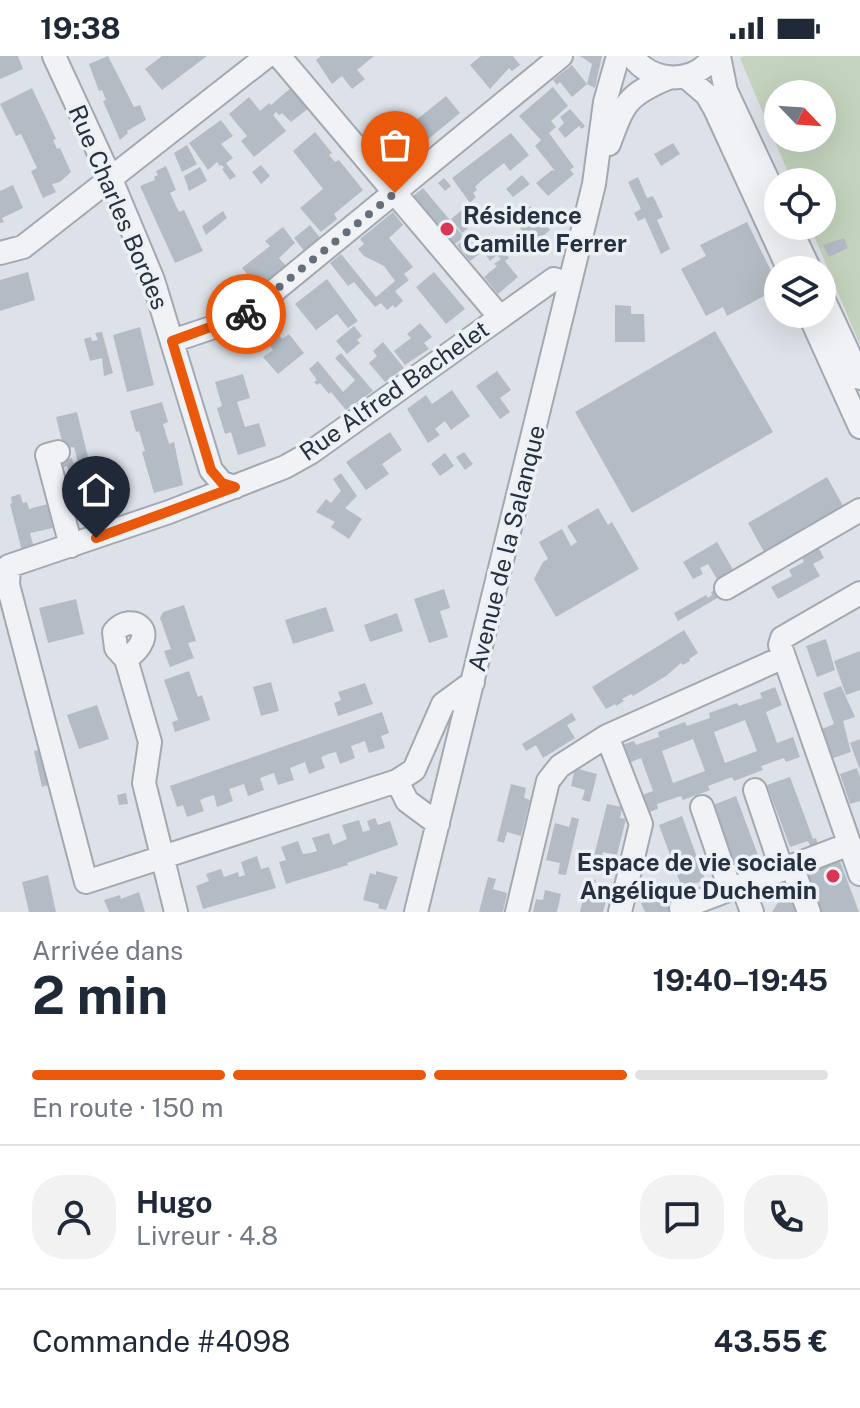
<!DOCTYPE html>
<html lang="fr">
<meta charset="utf-8">
<style>
body{margin:0;font-family:"Public Sans",sans-serif;background:#f2f2f3;color:#1f2937;height:100vh;display:flex;flex-direction:column;font-size:30px;white-space:nowrap}
*{box-sizing:border-box;margin:0}
p{font-size:26px;color:#747a83}
.icon{flex:none;width:44px;height:44px;fill:none;stroke:currentColor;stroke-width:2;stroke-linecap:round;stroke-linejoin:round}
.map{position:relative;height:856px;overflow:hidden}
.drawer{display:flex;flex-direction:column;background:#fff;flex:1}
.drawer>*{flex:none}
.needle{width:52px;rotate:115deg}
.buttons{position:absolute;left:764px;top:24px;display:grid;gap:16px}
.buttons a{display:grid;place-items:center;width:72px;height:72px;border-radius:50%;background:#fff;box-shadow:0 8px 32px #0002;font-size:40px}
.pin{position:absolute;display:grid;place-items:center;width:68px;height:68px;color:#fff;margin:-82px -34px;border-radius:50% 50% 50% 0;rotate:-45deg;box-shadow:0 0 8px #0007}
.pin .icon{rotate:45deg}
.courier{position:absolute;display:grid;place-items:center;width:80px;height:80px;margin:-40px;border:6px solid #ea580c;border-radius:50%;background:#fff;color:#222;box-shadow:0 2px 10px #0007}
.head em{font-style:normal;font-weight:700}
.head div{display:flex;flex-direction:column-reverse}
.head{display:flex;align-items:center;justify-content:space-between;height:136px;padding:0 32px}
h1{font-size:52px;font-weight:700;line-height:60px}
.bar{display:grid;grid-template-columns:repeat(4,1fr);gap:12px 8px;align-content:center;height:96px;padding:0 32px}
.bar i{height:10px;border-radius:6px;background:#e0e1e3}
.bar .selected{background:#ea580c}
.bar p{grid-column:span 4}
.line{display:flex;align-items:center;gap:20px;padding:0 32px;border-top:2px solid #e0e1e3}
.line div{flex:1}
.round{display:grid;place-items:center;flex:none;width:84px;height:84px;border-radius:32px;background:#f2f2f3}
.status{display:flex;justify-content:space-between;align-items:center;height:56px;padding:0 40px;background:#fff;direction:ltr}
.status svg{height:22px;fill:currentColor}
.map>svg:first-child{display:block}
.green{fill:#c3d3bd;fill-rule:evenodd}
.building{fill:#b3bbc5;fill-rule:evenodd}
.lines{fill:none;stroke-linecap:round;stroke-linejoin:round}
.minor-casing{stroke:#a2a9b2;stroke-width:26}
.minor{stroke:#f0f2f6;stroke-width:22}
.done{stroke:#656e7b;stroke-width:8;stroke-dasharray:0 14.4}
.route{stroke:#ea580c;stroke-width:10}
.poi-dot{fill:#d93655;stroke:#ecf1f6;stroke-width:3}
.labels{text-anchor:middle;dominant-baseline:central;stroke-width:7;stroke-linejoin:round;paint-order:stroke}
.street-label{font-size:24px;fill:#253040;stroke:#ecf1f6}
.poi-label{font-size:24px;font-weight:bold;fill:#253040;stroke:#ecf1f6;text-anchor:start}
</style>
<div class="status"><b>19:38</b><svg viewBox="0 0 49 12"><path d="M0 12V9h3v3zM5 12V6h3v6zM10 12V3h3v9zM15 12V0h3v12zM26 1h20v11H26zM47 4h2v5h-2z"/></svg></div>
<div class="map">
<svg width="860" height="856" viewBox="0 0 860 856">
<rect width="100%" height="100%" fill="#dde2e8"/>
<path class="green" d="M744,0H860V289L810,170H822V126H792L740,2ZM778,38H822V82H778Z"/>
<path class="building" d="M0,0H18L23,13L0,23Z
M108,0L134,51L140,49L146,64L127,75L128,77L120,84L103,45L106,44L102,34L99,35L89,8Z
M162,0H207L162,34L145,13Z
M321,0H374L357,14L365,23L352,33L342,20L332,28L316,4Z
M481,0H513L520,9L512,15L509,12L490,33L470,9Z
M580,0H602L595,32L587,28L572,41L560,26L557,29L553,24L572,9L587,28L592,8Z
M292,31L309,52L291,66L282,57L279,59L276,56L273,59L286,75L254,101L241,85L247,80L229,58L249,41L260,55L269,47L271,49Z
M553,31L568,50L551,65L556,71L549,77L574,111L570,114L574,118L548,140L536,127L552,114L555,115L535,90L541,84L519,60Z
M32,32L56,83L53,84L57,93L60,92L71,116L60,126L52,128L56,136L43,142L31,115L37,112L21,78L16,80L0,48Z
M446,40L460,57L404,103L389,86Z
M570,53L585,70L582,73L579,70L565,82L558,73L564,67L560,61Z
M221,64L233,80L221,88L233,102L226,107L236,120L230,124L222,113L224,112L222,109L220,110L217,106L208,114L189,87Z
M315,76L332,97L329,99L335,106L339,104L363,134L334,158L337,163L321,176L300,152L323,133L293,95Z
M511,77L529,99L510,115L504,107L481,125L475,131L477,134L473,137L476,141L470,147L452,122Z
M673,87L680,98L661,110L654,98Z
M187,89L197,108L182,116L174,97Z
M261,109L270,120L261,128L252,116Z
M166,110L176,134L170,137L179,156L184,154L203,195L175,207L140,130L155,124L154,121L158,119L156,115Z
M200,111L207,125L189,135L184,120Z
M522,119L530,128L513,141L506,133Z
M638,121L647,142L653,140L663,161L657,164L670,193L661,198L645,162L638,165L634,157L641,153L628,126Z
M444,122L451,130L445,135L438,127Z
M13,129L23,152L2,162L4,166L0,167V135Z
M423,132L464,181L452,190L412,141Z
M530,150L550,174L533,188L513,163Z
M470,153L480,167L478,169L470,160L468,162L474,167L462,177L451,163L462,154L464,156Z
M223,155L227,162L206,179L202,170Z
M393,156L403,169L389,182L413,211L404,218L409,224L395,235L403,245L395,252L393,249L387,254L381,247L375,251L354,226L348,230L330,207L341,198L376,241L395,225L384,210L364,200L358,193L364,188L360,183Z
M747,166L775,223L769,226L773,235L727,260L723,251L706,260L681,213L706,200L700,189Z
M310,169L321,183L305,196L294,182Z
M283,171L295,187L279,202L287,211L259,233L242,212L270,190L265,185Z
M471,178L475,182L480,178L485,185L491,180L509,202L505,205L518,221L498,238L484,221L497,210L494,208L501,203L497,199L490,205L483,195L470,205L457,189Z
M844,182L848,192L829,201L823,189Z
M28,216L35,244L0,255V224Z
M434,216L465,253L446,268L416,231Z
M327,223L358,265L348,272L337,258L316,274L295,248Z
M615,249L631,250V258H644L645,286H615Z
M420,267L432,281L424,287L429,293L405,309L394,295L411,282L407,278Z
M354,270L362,280L357,284L360,287L347,298L336,285Z
M140,271L154,329L127,336L113,279Z
M276,275L282,283L289,278L304,297L278,318L263,301L273,294L265,284Z
M715,275L773,376L632,457L575,356Z
M102,276L113,317L104,320L102,302L90,305L84,283L91,281L92,285L98,284L95,277Z
M383,286L404,312L385,326L369,307L377,300L373,295Z
M341,297L373,335L346,354L331,336L329,338L320,327L317,329L314,326L317,324L309,313L318,305L343,336L355,324L335,302Z
M497,315L511,334L500,342L510,356L500,363L476,330Z
M243,318L250,342L237,346L245,371L259,367L266,390L238,399L231,376L225,378L217,352L222,350L215,326Z
M452,334L470,360L451,374L445,365L435,373L440,379L428,387L407,353L426,339L432,348Z
M162,346L168,366L163,368L169,388L174,386L183,429L154,437L142,396L145,395L139,375L136,376L130,355Z
M77,356L91,413L69,419L67,410L62,412L60,405L72,402L73,407L78,406L74,391L64,393L56,361Z
M390,376L402,394L382,408L389,418L366,434L346,406Z
M464,396L473,408L465,414L456,401Z
M445,397L454,410L440,420L431,408Z
M120,411L127,439L101,445L96,425L99,424L100,428L108,426L106,414Z
M341,417L357,440L345,452L362,463L349,483L331,471L335,466L316,456L326,443L331,447L341,435L333,423Z
M827,421L846,455L767,501L748,467Z
M94,429L102,462L93,465L84,431Z
M20,438L23,447L27,446L29,453L48,448L53,472L30,477L34,492L22,495L10,448L12,447L11,441Z
M598,452L608,469L612,466L639,513L556,561L534,523L543,506L548,503L539,486L562,473L571,490L577,486L567,470Z
M717,486L736,519L720,528L708,508L700,512L703,518L693,523L683,506Z
M817,489L824,502L813,508L820,520L778,543L771,531L792,520L789,514L804,506L800,498Z
M444,533L450,552L440,555L448,581L429,587L414,543Z
M714,534L719,541L678,565L674,557L706,539L708,542L712,539L711,536Z
M76,543L84,578L48,587L39,552Z
M184,549L196,585L188,587L194,602L170,611L164,595L171,593L160,562L163,556Z
M326,551L334,575L293,588L285,564Z
M397,557L403,575L370,586L364,569Z
M684,574L698,597L689,603L690,605L683,609L681,607L666,620L633,640L631,638L622,643L624,645L616,650L615,648L606,653L592,631Z
M826,583L835,614L817,621L806,590Z
M860,595V634L846,639L834,605Z
M189,615L198,641L202,639L210,664L175,676L172,666L178,664L164,624Z
M271,626L279,655L261,660L253,631Z
M365,627L373,648L338,660L334,647L341,644L338,636Z
M841,630L855,661L843,665L851,696L833,702L822,673L834,668L823,637Z
M775,631L782,649L766,656L777,687L793,681L800,701L786,706L784,702L761,710L763,714L734,725L732,721L708,730L710,734L683,744L681,740L657,748L658,753L644,758L637,741L653,735L641,702L626,708L619,690L634,685L636,689L659,681L658,676L685,666L687,670L710,662L709,657L737,647L739,650L762,642L760,637ZM745,664L757,695L725,707L714,676ZM693,683L705,715L673,727L662,695Z
M97,649L109,683L79,693L67,659Z
M382,656L389,677L381,680L385,692L369,697L365,685L351,690L355,702L340,708L336,696L328,698L321,701L325,712L309,718L305,706L290,712L294,724L278,729L274,717L260,722L264,734L248,740L244,728L229,733L233,745L217,751L214,739L207,741L200,744L204,755L187,761L183,749L177,751L170,730Z
M572,657L576,664L567,669L575,682L543,702L536,689L526,695L522,688Z
M860,683V714L850,687Z
M43,693L51,728L42,731L34,695Z
M575,712L597,718L590,746L582,744L585,734L571,730Z
M857,712L860,721V745L850,748L840,718Z
M790,721L813,783L816,782L818,789L811,792L808,785L790,791L767,729Z
M511,728L526,732L524,742L530,744L521,780L507,776L504,787L497,785Z
M126,737L128,748L119,749L117,739Z
M736,740L759,802L763,801L765,809L759,811L756,805L735,812L713,749Z
M607,748L622,751L620,762L626,763L617,799L603,796L600,806L593,804Z
M682,760L705,823L709,821L712,828L704,831L702,825L682,832L659,769Z
M572,761L579,763L566,819L558,818L560,807L546,804L555,767L569,771Z
M375,762L378,769L390,765L398,789L347,807L348,809L286,828L279,806L286,804L281,791L298,785L303,798L310,797L317,795L312,782L329,777L333,789L347,783L342,769L359,764L363,776L370,774L367,765Z
M837,797L859,856H819L800,811Z
M257,800L261,813L269,811L276,832L203,853L196,830L209,825L206,818L221,813L224,821L238,816L239,821L245,819L241,806Z
M376,815L398,821L386,854L378,852L379,848L363,844L370,817L376,819Z
M48,819L56,856H29L22,826Z
M488,821L496,823L493,833L507,837L503,856H479Z
M588,823L596,824L593,835L608,838L603,856H580Z
M666,830L668,837L665,838L671,856H645L641,847L661,839L659,832Z
M545,834L561,838L557,856H533L536,843L543,844Z
M786,834L794,838L800,856H772Z
M139,836L145,856H109L104,844L120,839L121,843Z"/>
<g class="lines">
<defs>
<path id="minor" d="M54,0L110,121L153,224L211,414L222,427L235,431
M279,0L499,260
M632,0C652,28 694,29 714,0
M719,0L726,35L778,146
M686,21L707,39L715,53L789,214
M609,88C624,47 627,39 668,22
M789,170L810,214
M0,197L23,191L267,0
M822,240L860,322
M809,258L860,371
M172,285L241,262L561,0
M58,396L47,399L71,490
M726,532L860,454
M860,537L782,582L780,589L860,818
M126,603L116,592L114,576C132,554 163,577 126,603L150,686L144,727L176,856
M473,626L443,648L414,714L397,725L86,826L8,529L9,510L169,456L285,411L310,397L554,223L569,228
M607,680L784,601
M397,725L407,745L438,768
M755,734L782,814
M702,751L730,833
M792,810L809,856
M742,829L752,856
M416,856L594,128L605,46L618,0
M517,856L548,725L560,710L607,680L641,768L620,856
M683,856L681,852L850,788"/>
</defs>
<use href="#minor" class="minor-casing"/>
<use href="#minor" class="minor"/>
</g>
<g class="lines">
<path class="done" d="M246,258L395,137"/>
<path class="route" d="M96,482L235,431L222,427L211,414L172,285L246,258"/>
</g>
<g class="poi-dot">
<circle cx="447" cy="173" r="8"/>
<circle cx="833" cy="820" r="8"/>
</g>
<g class="labels">
<g class="street-label">
<text transform="translate(119 151) rotate(67)">Rue Charles Bordes</text>
<text transform="translate(394 334) rotate(-35)">Rue Alfred Bachelet</text>
<text transform="translate(506 492) rotate(-76)">Avenue de la Salanque</text>
</g>
<g class="poi-label">
<text x="463" y="159">Résidence<tspan x="463" dy="28">Camille Ferrer</tspan></text>
<text x="817" y="806" text-anchor="end">Espace de vie sociale<tspan x="817" dy="28">Angélique Duchemin</tspan></text>
</g>
</g>
</svg>
<div class="buttons">
<a><svg class="needle" viewBox="-14 -14 28 28"><path d="M0-13l5 13h-10z" fill="#e53935"/><path d="M0 13l5-13h-10z" fill="#747a83"/></svg></a>
<a><svg class="icon" aria-label="locate" viewBox="0 0 24 24"><circle cx="12" cy="12" r="6"/><path d="M12 2v4M12 18v4M2 12h4M18 12h4"/></svg></a>
<a><svg class="icon" aria-label="layers" viewBox="0 0 24 24"><path d="M12 4l9 5-9 5-9-5zM3 14l9 5 9-5"/></svg></a>
</div>
<div class="pin" style="left:395px;top:137px;background:#ea580c"><svg class="icon" aria-label="bag" viewBox="0 0 24 24"><path d="M5 8h14l-1 12H6zM9 8a3 3 0 0 1 6 0"/></svg></div>
<div class="pin" style="left:96px;top:482px;background:#1f2937"><svg class="icon" aria-label="home" viewBox="0 0 24 24"><path d="M3 11l9-7 9 7M6 9v11h12V9"/></svg></div>
<div class="courier" style="left:246px;top:258px"><svg class="icon" aria-label="bike" viewBox="0 0 24 24"><circle cx="6" cy="16" r="4"/><circle cx="18" cy="16" r="4"/><path d="M6 16l4-8h5l3 8M10 8l3 8H6M13 5h3"/></svg></div>
</div>
<section class="drawer">
<div class="head"><div><h1>2 min</h1><p>Arrivée dans</p></div><em>19:40–19:45</em></div>
<div class="bar"><i class="selected"></i><i class="selected"></i><i class="selected"></i><i></i><p>En route · 150 m</p></div>
<div class="line" style="height:144px"><a class="round"><svg class="icon" aria-label="person" viewBox="0 0 24 24"><circle cx="12" cy="8" r="4"/><path d="M4 21q1-7 8-7t8 7"/></svg></a><div><b>Hugo</b><p>Livreur · 4.8</p></div><a class="round"><svg class="icon" aria-label="chat" viewBox="0 0 24 24"><path d="M4 5h16v11H9l-5 4z"/></svg></a><a class="round"><svg class="icon" aria-label="phone" viewBox="0 0 24 24"><path d="M5 4h4l2 5-3 2q2 4 5 5l2-3 5 2v4C11 20 4 13 5 4z"/></svg></a></div>
<div class="line" style="height:104px"><div>Commande #4098</div><b>43.55 €</b></div>
</section>
